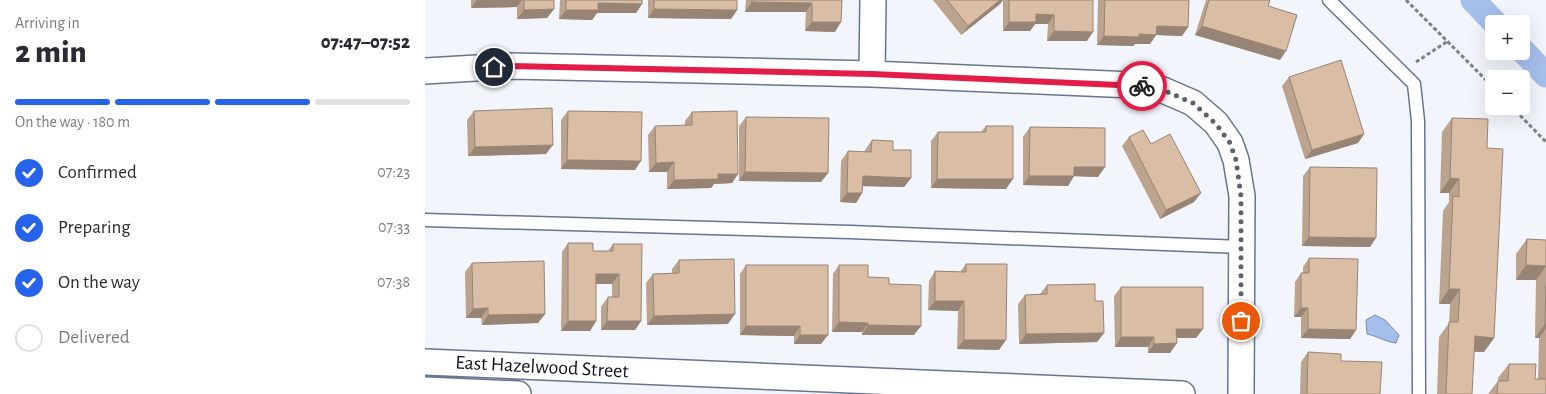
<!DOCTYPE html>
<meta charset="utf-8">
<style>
body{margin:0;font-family:"Alegreya Sans",sans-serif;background:#f7f7f7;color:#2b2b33;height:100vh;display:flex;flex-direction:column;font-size:19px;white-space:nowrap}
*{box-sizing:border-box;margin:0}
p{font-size:16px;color:#7c7c81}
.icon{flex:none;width:28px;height:28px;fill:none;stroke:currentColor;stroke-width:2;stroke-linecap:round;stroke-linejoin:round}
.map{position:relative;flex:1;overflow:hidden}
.sheet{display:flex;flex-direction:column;background:#fff;width:425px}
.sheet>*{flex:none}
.fabs{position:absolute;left:1060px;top:15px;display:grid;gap:10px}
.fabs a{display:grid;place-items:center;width:45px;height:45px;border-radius:5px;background:#fff;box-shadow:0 5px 20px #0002;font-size:25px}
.pin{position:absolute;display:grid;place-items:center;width:42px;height:42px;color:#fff;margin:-21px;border:2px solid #fff;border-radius:50%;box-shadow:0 1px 5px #0007}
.courier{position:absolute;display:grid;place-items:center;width:50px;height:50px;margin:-25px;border:4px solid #e11d48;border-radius:50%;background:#fff;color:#222;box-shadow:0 1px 6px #0007}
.summary em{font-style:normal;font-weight:800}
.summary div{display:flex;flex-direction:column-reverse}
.summary{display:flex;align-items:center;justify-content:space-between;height:85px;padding:0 15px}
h1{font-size:32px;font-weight:800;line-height:38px}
.bar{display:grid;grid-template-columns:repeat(4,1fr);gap:8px 5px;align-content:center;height:60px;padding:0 15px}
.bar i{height:6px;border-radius:4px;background:#e1e1e2}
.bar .current{background:#2563eb}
.bar p{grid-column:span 4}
ol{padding:0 15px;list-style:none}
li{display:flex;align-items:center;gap:15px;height:55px}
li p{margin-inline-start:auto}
li .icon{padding:5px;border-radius:50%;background:#2563eb;color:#fff;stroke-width:4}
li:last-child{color:#7c7c81}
li i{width:28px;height:28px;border:2px solid #e1e1e2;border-radius:50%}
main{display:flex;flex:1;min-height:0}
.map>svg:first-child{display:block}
.water{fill:#a6beec;stroke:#788aae}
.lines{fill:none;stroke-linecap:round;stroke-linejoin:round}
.canal{stroke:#a6beec;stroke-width:25}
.service-casing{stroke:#667590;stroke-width:15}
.minor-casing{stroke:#667590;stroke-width:28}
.path{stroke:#7c8089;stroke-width:3;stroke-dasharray:4 2.5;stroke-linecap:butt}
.service{stroke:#fff;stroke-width:12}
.minor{stroke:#fff;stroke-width:25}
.wall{fill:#bba38e}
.shaded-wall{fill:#988474}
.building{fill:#d9bda5;stroke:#988474}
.done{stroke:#5c616a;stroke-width:5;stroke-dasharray:0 9}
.route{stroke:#e11d48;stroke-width:6}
.labels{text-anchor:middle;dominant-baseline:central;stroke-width:5;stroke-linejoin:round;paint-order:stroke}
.street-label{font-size:20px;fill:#0c111c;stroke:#fff}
</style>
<main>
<section class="sheet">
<div class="summary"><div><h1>2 min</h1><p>Arriving in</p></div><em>07:47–07:52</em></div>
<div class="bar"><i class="current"></i><i class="current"></i><i class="current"></i><i></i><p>On the way · 180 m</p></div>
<ol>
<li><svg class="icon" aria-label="check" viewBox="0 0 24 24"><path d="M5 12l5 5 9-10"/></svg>Confirmed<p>07:23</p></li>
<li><svg class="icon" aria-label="check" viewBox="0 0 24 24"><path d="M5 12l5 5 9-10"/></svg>Preparing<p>07:33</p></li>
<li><svg class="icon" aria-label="check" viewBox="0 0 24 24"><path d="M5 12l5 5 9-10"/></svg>On the way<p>07:38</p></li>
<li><i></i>Delivered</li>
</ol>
</section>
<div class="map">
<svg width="1121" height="394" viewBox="0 0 1121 394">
<rect width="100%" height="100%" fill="#f2f6fc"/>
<path class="water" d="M950,315L960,320L974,335L971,343C961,342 952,336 942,334L941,320Z"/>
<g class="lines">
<path class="canal" d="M1048,0L1071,24
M1096,49L1121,75"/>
<defs>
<path id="service" d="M904,0L989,84L993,121L994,394
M0,220L425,232L817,247"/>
<path id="minor" d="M0,71L86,66L447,74L708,85L738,90L768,103L791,123L805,143L811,160L817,196L816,394
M447,74L448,0
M0,362L757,394
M0,390L93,394"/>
</defs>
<use href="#service" class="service-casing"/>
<use href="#minor" class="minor-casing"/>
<path class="path" d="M981,0L1069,88
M991,62L1023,41
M1086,106L1121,142"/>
<use href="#service" class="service"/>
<use href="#minor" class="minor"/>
</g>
<path class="wall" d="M46,0H129V9L122,18L92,19V7L46,8Z
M135,0H217V4L211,13H172L167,20L134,19Z
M223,0H312V10L306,19L223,18Z
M321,0H417L410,32L380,31L381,12H320Z
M508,0H668L662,41H622L623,24H610L605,31H578V0L575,4L536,35Z
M673,0H764L763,27L757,36L731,35L725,44H710L708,46L672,45Z
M781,0H845L843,6L855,60L770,35Z
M864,77L939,134L933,143L880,159L857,86Z
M49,111L121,154L43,156L42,120Z
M143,111L210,170L136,169V120Z
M267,112L313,174L307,183L289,184L286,188L242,189V172H224L223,135L230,126L260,125V121Z
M321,117L403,173L396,182L314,181V126Z
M1027,118L1062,148L1069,338L1059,352H1049L1047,394H1012L1014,337L1024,323L1025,304H1014L1018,211L1024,202V193H1015L1017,132Z
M561,126L581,189L506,188V141L513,132H556Z
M605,127L673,177L649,176L643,186L598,185V137Z
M704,137L726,144L769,202L735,219L697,146Z
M447,140L468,150L486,178L479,187L438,186L437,193L431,203L415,202L416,161L423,151L440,152V150Z
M885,167L945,247L877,246L878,176Z
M1102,239L1121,240V394H1063L1073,381V378L1084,364L1110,379H1113L1114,338H1110L1111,280H1091V254Z
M143,243L168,251H183L188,244L216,321L210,330H176V307L183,297H187V284H171V321L165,331H136L137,252Z
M884,258L931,330L925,339L876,338V317H869L870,282L876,273H878V267Z
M254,260L303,324L222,325L221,283L228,274L247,273V269Z
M47,263L120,314L113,323L57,325L56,318H41L40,272Z
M541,264L574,350L532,349L533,311L503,310L504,281L510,271L535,272Z
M321,265L396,344H369V336L315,335V274Z
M414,265L443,277L464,284L489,335H437V332H407L408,274Z
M622,285L670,301L679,333L672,342L594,344L593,304L600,295L615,294Z
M696,287L771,338H752L745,353H723V347H690L689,296Z
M883,352L916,361L955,394H875L876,362Z"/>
<path class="shaded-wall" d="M52,0H97L92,7L46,8Z
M575,0H578L575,4L536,35L543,26Z
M327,2L387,3L381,12H320Z
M173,3L217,4L211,13H172L167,20L134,19L141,10Z
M129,9L122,18L92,19L99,10Z
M229,9L312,10L306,19L223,18Z
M611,14L629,15L623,24H610L605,31H578L584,22Z
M387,22H416L410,32L380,31Z
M732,26L763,27L757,36L731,35L725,44H710L708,46L672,45L679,36L714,34Z
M777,26L861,51L855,60L770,35Z
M629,31L668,32L662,41H622Z
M939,134L933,143L880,159L887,150Z
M128,145L121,154L43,156L50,147Z
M142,160L216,161L210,170L136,169Z
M249,162L242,172H224L231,163Z
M649,167H680L673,177L643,176Z
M320,172L403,173L396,182L314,181Z
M293,174H313L307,183L289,184L286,188L242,189L249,180Z
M438,176L486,178L479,187L431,186Z
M604,176H649L643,186L598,185Z
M1025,178L1034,179L1024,193H1015Z
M512,179H588L581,189L506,188Z
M422,193H437L431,203L415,202Z
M776,193L769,202L735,219L741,210Z
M884,237L951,238L945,247L877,246Z
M1101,265L1121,266L1111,280H1091Z
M171,274H194L187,284H165Z
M1024,289H1035L1025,304H1014Z
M510,301H539L533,311L503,310Z
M63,308L56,318H41L48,309Z
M876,308H883L876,317H869Z
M120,314L113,323L57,325L63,315Z
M310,314L303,324L222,325L229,316Z
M143,321H171L165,331H136Z
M182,321H216L210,330H176Z
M414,322L443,323L437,332H407Z
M1120,324H1121V328L1114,338H1110Z
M443,325L496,326L489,335H437Z
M321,326H375L369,336L315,335Z
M751,329H778L771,338H745Z
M883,329L931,330L925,339L876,338Z
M679,333L672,342L594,344L601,334Z
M375,335H403L396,344H369Z
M1050,336L1069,338L1059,352L1039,351Z
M696,337H729L723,347H690Z
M539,340H581L574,350L532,349Z
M752,343L745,353H723L729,344Z"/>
<path class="building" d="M99,0H129V9L99,10Z
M141,0H217V4L173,3V10H141Z
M229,0H312V10L229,9Z
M327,0H417L416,22H387V3L327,2Z
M522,0H575L543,26Z
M584,0H668V32L629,31V15L611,14V22H584Z
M680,0H764L763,27L732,26L731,35L714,34V37L679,36Z
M784,0H845L843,6L872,15L861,51L777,26Z
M916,60L939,134L887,150L864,77Z
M127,108L128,145L50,147L49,111Z
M143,111L217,112L216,161L142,160Z
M312,111L313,174H293V179L249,180V162L231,163L230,126L267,125V112Z
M321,117L404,118L403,173L320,172Z
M1027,118L1063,119L1062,148L1078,149L1069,338L1050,336L1047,394H1021L1024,322H1033L1035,289H1024L1028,196L1034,197V179L1025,178Z
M561,126H588V179H512L513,132H561Z
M605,127L680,128V167H649V176H604Z
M718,130L726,144L745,134L776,193L741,210L704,137Z
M447,140L468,141V150H486V178L438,176L437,193H422L423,151L446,152Z
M885,167L952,168L951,238L884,237Z
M1102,239L1121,240V266L1101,265Z
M143,243H168V251H188V244H217L216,321H182L183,297H194V274H171V321H143Z
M884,258L933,259L931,330L883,329V308H876V273H884Z
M309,259L310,314L229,316L228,274L254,273V260Z
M119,261L120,314L63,315V308L48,309L47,263Z
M541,264H582L581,340H539V301H510V271L541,272Z
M321,265H403V335H375V326H321Z
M414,265H443V277L464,278V284L496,285V326L443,325V323L414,322Z
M670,284V301H678L679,333L601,334L600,295L622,294V285Z
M1121,286V324H1120Z
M696,287H778V329H751L752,343L729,344V337H696Z
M883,352L916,354V361L957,362L955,394H882Z
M1084,364H1111L1110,379H1121V394H1072L1073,381H1083Z"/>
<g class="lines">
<path class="done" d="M717,86L738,90L768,103L791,124L805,143L811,160L816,196V321"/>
<path class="route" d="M69,67L86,66L447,74L717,86"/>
</g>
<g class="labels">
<g class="street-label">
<text transform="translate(117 367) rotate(3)">East Hazelwood Street</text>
</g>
</g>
</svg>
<div class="fabs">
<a>+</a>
<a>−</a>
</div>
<div class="pin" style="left:816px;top:321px;background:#ea580c"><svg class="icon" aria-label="bag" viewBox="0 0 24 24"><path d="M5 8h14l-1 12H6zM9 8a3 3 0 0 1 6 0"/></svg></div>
<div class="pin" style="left:69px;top:67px;background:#1f2937"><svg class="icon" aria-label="home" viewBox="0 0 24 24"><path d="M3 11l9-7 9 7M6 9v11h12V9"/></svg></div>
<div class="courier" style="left:717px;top:86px"><svg class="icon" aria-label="bike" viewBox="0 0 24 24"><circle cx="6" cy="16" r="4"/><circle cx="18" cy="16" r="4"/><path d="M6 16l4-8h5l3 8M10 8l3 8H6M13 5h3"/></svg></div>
</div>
</main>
